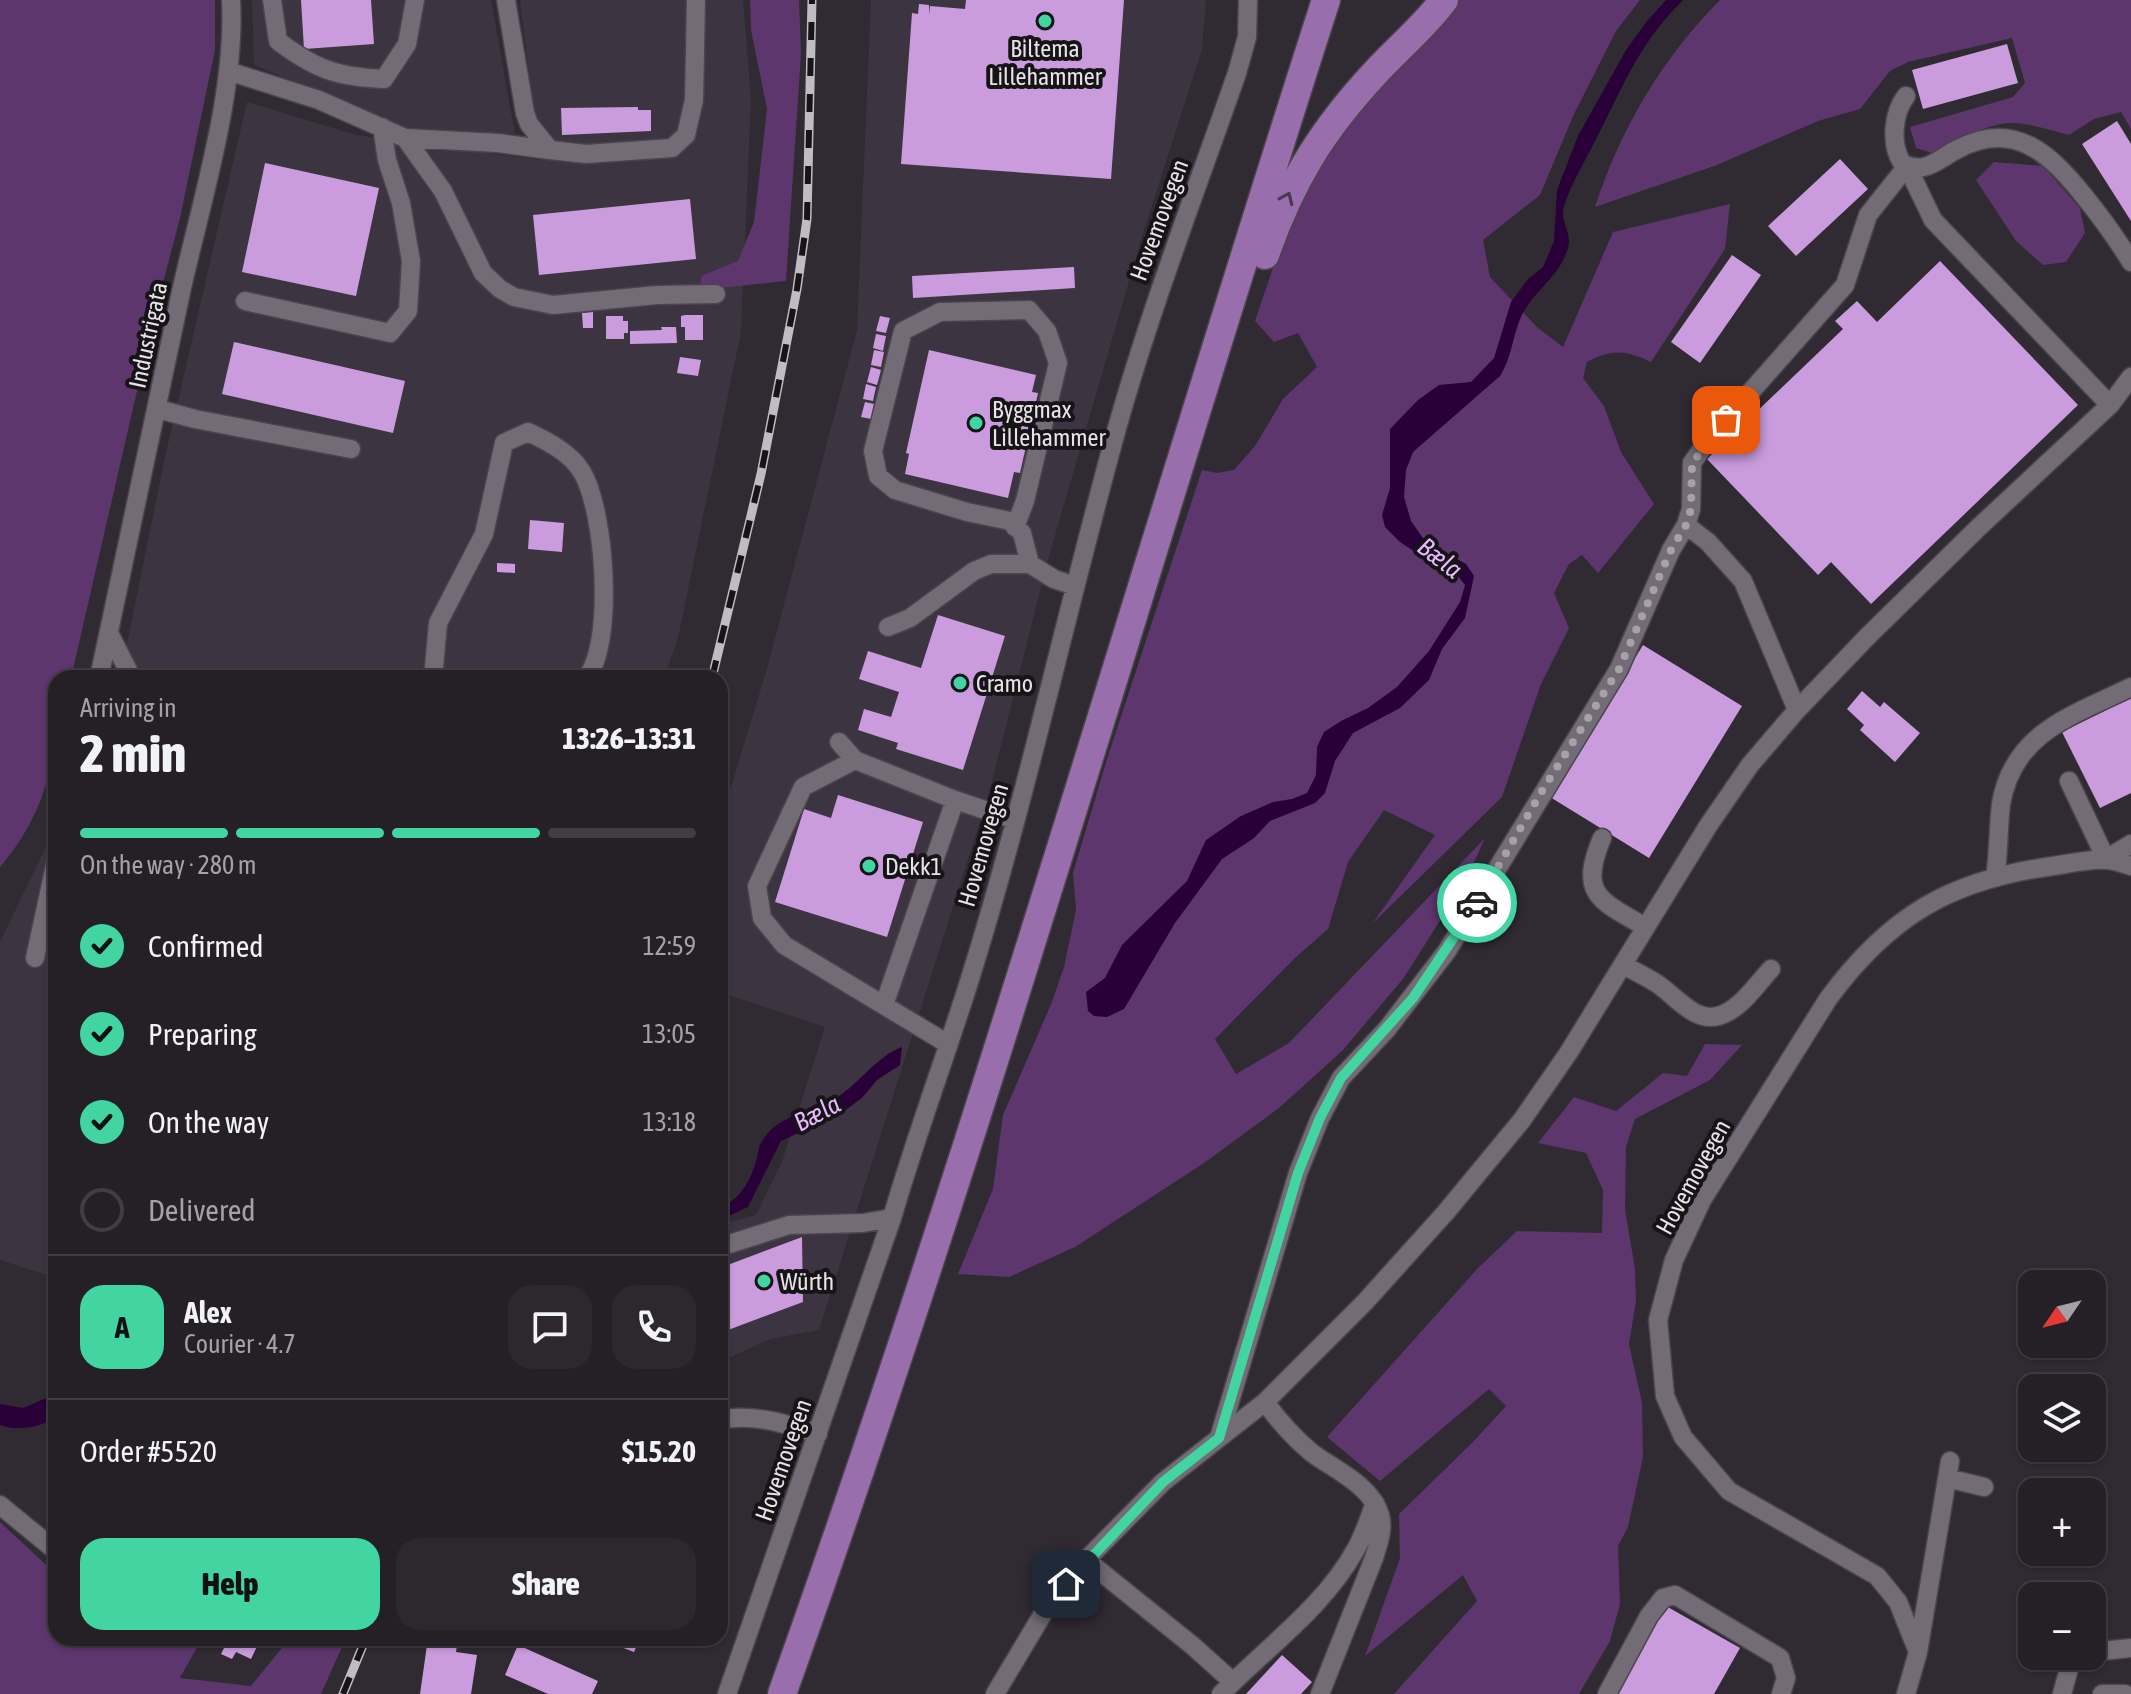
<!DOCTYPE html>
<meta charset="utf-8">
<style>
body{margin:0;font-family:"Asap Condensed",sans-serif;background:#2c282e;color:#f1f3f6;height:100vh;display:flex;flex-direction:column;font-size:30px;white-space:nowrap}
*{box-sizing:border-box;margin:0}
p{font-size:26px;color:#a3a3a7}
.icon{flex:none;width:44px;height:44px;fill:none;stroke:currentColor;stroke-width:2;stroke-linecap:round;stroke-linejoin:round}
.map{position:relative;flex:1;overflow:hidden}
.drawer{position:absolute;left:48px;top:670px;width:680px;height:976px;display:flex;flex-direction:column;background:#242026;border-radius:24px;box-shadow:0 2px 6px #0004,0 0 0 2px #413e43}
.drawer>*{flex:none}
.needle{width:52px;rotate:235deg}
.tools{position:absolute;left:2018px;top:1270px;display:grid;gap:16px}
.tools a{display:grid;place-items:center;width:88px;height:88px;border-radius:16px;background:#242026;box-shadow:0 2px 6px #0004,0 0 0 2px #413e43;font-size:40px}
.pin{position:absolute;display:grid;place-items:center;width:68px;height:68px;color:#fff;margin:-34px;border-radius:16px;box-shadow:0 4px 12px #0006}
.courier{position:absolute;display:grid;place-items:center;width:80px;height:80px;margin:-40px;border:6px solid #42d4a1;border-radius:50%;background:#fff;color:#222;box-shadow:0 2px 10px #0007}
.summary em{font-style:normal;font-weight:800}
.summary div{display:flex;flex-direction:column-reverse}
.summary{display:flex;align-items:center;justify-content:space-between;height:136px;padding:0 32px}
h1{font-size:52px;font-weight:800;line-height:60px}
.bar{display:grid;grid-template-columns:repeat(4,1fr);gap:12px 8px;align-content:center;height:96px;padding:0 32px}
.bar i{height:10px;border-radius:6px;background:#413e43}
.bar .on{background:#42d4a1}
.bar p{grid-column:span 4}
.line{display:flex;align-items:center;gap:20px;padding:0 32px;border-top:2px solid #413e43}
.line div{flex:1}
.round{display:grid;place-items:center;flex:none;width:84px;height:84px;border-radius:24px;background:#2c282e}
ol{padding:0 32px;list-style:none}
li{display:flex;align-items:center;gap:24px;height:88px}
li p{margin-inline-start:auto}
li .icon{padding:8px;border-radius:50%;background:#42d4a1;color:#111;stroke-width:4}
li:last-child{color:#a3a3a7}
li i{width:44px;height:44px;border:4px solid #413e43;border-radius:50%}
.primary-button{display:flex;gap:16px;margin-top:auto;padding:16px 32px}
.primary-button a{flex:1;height:92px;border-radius:24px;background:#42d4a1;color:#111;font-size:32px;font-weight:800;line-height:92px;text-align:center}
.primary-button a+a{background:#2c282e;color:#f1f3f6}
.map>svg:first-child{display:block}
.built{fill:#3d3441}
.green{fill:#5c366d}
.water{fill:#290038}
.building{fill:#ca9cde}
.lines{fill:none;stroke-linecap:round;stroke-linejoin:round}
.minor-casing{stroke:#4a454c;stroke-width:21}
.highway-casing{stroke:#4a454c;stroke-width:31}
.minor{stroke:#736c77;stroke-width:18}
.highway{stroke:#996eac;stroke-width:28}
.rail-casing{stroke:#c0bcc2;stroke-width:9}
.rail{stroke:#171418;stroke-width:6;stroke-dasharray:18;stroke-linecap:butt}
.oneway{stroke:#4b3853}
.done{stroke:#a7a2a9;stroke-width:8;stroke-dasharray:0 14.4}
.route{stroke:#42d4a1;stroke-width:10}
.poi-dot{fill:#42d4a1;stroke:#171418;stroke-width:3}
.labels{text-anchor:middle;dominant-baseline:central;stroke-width:8;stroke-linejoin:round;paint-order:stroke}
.poi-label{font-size:24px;fill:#e7e3e8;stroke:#171418;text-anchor:start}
.street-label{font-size:24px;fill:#e7e3e8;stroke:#171418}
.water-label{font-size:26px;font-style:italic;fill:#e8b7fd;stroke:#171418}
</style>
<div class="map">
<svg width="2131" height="1694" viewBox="0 0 2131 1694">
<rect width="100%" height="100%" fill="#302a33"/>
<path class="built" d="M252,0H491L515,134L406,128L254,65Z
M520,0H743L751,99L741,332L678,638L664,678H120L165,457L247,102L356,135L539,160Z
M871,0H1206L1202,49L1141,240L1049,556L989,793L819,1330L770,1339L720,1362V1225L756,1215L782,1162L825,1027L720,992V823L766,672L857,330Z
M56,826V1278L0,1260V942Z"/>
<path class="green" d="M0,0H215V50L180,218L154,317L71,678H56C56,699 59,721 56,742C48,790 32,830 0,867Z
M750,0H799L801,53L786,281L700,290L701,276L738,261L754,222L767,109L751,30Z
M1455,0H1640L1616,31L1574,114L1540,195L1483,240L1490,277L1538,328L1563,347L1613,232L1730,204L1725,249L1651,362C1625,350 1612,349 1587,362L1583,378L1604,406L1621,452L1654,504L1598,573L1582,555L1569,564L1554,593L1569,628L1541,684L1502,797L1372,924L1435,835L1384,810L1348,862L1328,929L1296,957L1215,1039L1236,1074L1289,1043L1485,838L1467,878L1403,979L1342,1051L1279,1108L1204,1163L1075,1247L1009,1277L958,1274L993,1189L1003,1115L1052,1002L1064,967L1076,910L1073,873L1107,759L1202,470L1217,473L1234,470L1255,446L1283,399L1317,367L1298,333L1274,342L1255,321L1290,218L1313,164Z
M1720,0H2131V129L2121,112L2094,119L2069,135C2049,130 2022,120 2001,124C1977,129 1954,142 1932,153L1916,148L1910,127L2013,97L2025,83L2012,38L1908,62L1890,71L1860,109L1818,121L1717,165L1595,207C1620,130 1662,58 1720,0Z
M1994,162L2043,166L2080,208L2085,233L2066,262L2043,265L2016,241L1976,180Z
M1705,1044L1742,1045L1710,1080L1635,1119L1626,1147L1625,1209L1635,1269L1636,1301L1629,1344L1642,1403L1643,1457L1628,1527L1618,1546L1620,1604L1610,1641L1579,1694H1394L1477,1601L1463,1575L1365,1656L1400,1558L1399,1514L1473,1442L1506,1406L1489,1389L1380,1481L1327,1437L1478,1268L1517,1231L1602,1233L1603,1190L1586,1153L1538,1143L1574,1097L1616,1111L1663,1073L1687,1076Z
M0,1522L56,1574V1638H202L180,1678L251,1686L290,1638H346L321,1694H0Z"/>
<path class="water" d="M1666,0H1683C1637,45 1622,90 1593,145C1586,159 1563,199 1563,213C1563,225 1572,236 1568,248C1560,276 1536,289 1523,313C1512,334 1513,356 1500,376L1413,452L1406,470L1404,497L1411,521L1425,541L1466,564L1474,576L1465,618L1442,649L1429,680L1400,708L1353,733L1335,761L1325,793L1315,803L1270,821L1254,838L1222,859L1175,923L1124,1009L1107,1017L1094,1016L1088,1011L1086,992L1105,978L1122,945L1187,881L1206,840L1241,816L1273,802L1292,799L1307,793L1316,775L1317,747L1324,732L1341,721L1368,708L1397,687L1429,651L1460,602L1465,585L1453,570L1430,562L1400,542L1385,527L1382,515L1390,488V429L1418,400L1439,385L1471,382L1494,358L1511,302L1528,279L1543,267L1554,241L1557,190L1578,136L1626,50L1647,21Z
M902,1047L900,1065L877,1080L862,1098L840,1114L781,1141L748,1207L720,1220V1208C740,1199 750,1182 756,1161C758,1155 758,1148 761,1143C776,1115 809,1113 834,1099C859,1085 875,1057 902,1047Z
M56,1394V1418C38,1427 19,1432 0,1425V1404L23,1408Z"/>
<path class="building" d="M301,0H371L374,44L304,49Z
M966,0H1124L1111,179L901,164L912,13L918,14L919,4L929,5V15L930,6L965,9Z
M2007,44L2018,83L1923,109L1912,70Z
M638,107V110H651V131L562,135L561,108Z
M2117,121L2131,144V221L2082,144Z
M1840,159L1868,189L1796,256L1768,226Z
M265,163L379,188L356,296L242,272Z
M690,199L696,259L539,275L533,215Z
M1732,255L1761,275L1700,363L1671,342Z
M1940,261L2078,405L1871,604L1831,562L1818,575L1707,459L1843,329L1835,321L1857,301L1877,322Z
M1074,267L1075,288L913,298L912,276Z
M593,312V328H583L582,313Z
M685,315H703V340H685V327H681V316Z
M606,316H623V321H628V333H624V339H606Z
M880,316L890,318L886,333L876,331Z
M661,327H676L677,343L630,344V331L662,330Z
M876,334L886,336L883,351L873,348Z
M234,342L405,381L393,433L222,394Z
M874,350L884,352L881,367L871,365Z
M929,350L1036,375L1032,392L1038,393L1020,473L1014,472L1008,498L905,474L909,454L906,453Z
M680,357L701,360L698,376L677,373Z
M871,367L881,370L877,385L867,382Z
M866,384L876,387L873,401L863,399Z
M865,402L874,404L871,419L861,417Z
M530,520L564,523L562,552L528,549Z
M497,563L515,564V573L497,572Z
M938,615L1005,636L963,770L896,749L898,743L858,730L864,709L891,717L899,692L859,679L868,651L921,668Z
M1643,645L1742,706L1649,858L1550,797Z
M1862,691L1880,707L1884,702L1920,733L1895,762L1860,730L1864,725L1847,709Z
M2131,698V793L2100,808L2062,732Z
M838,795L923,822L887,937L775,902L804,809L831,818Z
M802,1237L803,1302L720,1333V1281L729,1277L725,1266Z
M1666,1606L1740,1648L1714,1694H1616Z
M229,1638H261L251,1659L236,1652L232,1659L221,1654Z
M428,1638H458L456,1652L477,1655L471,1694H420Z
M597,1638H640L634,1652Z
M518,1645L598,1681L592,1694H548L505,1675Z
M1282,1655L1312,1682L1301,1694H1246Z"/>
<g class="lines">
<defs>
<path id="minor" d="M272,0L278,41C315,69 337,77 384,79L407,44L415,0
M506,0L525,113L529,124L550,150L586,154L672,148L686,135L694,100L696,0
M228,71L319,100L405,138L443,191L483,273L500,289L514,297L553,305L657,295L716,294
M1906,96C1893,113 1890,144 1902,163C1925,176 1939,158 1958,149C2015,119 2051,155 2084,196C2101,217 2117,239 2131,262
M405,138L498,143L550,150
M245,301L390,333L408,311L411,261L401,203L387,160L382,127
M158,409L195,419L351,449
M1686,525L1708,542L1743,581L1797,710
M1015,527L1025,501L1058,363L1047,331L1029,310L940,312L903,331L873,451L878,476L895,490L967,512L1010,521L1022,533L1030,564L1054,579L1075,586
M888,627L910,618L974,571L991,564H1030
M109,633L132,678
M99,678C127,550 153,421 181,292C201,202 236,93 231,0
M433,678L438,623L484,534L504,443L528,432C547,441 571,453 582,472C605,510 615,644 586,678
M839,742L855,760L955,800L1015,820
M855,760L803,787L757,886L762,918L784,945L948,1044
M2069,781L2106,859
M1602,838C1578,895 1600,900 1645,927
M2106,859L2131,844
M1995,877C1999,853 1998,828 2001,804C2013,732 2074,715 2131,687
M35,958L56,861
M1623,965C1634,971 1645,976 1656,983C1678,997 1697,1028 1726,1013C1744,1004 1758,983 1771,969
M884,1005L955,800
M720,1247L789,1225L863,1223L892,1218
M1265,1402C1278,1420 1294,1438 1312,1453C1335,1470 1371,1485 1380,1515C1384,1530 1378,1544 1374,1558L1320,1694
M720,1420C754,1413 786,1424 818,1434
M1219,1438L1298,1173L1320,1118L1341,1078L1387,1029L1447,951L1619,669L1671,550L1686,525L1691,509L1692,463L1709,439L1845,285L1868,215L1907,166L1933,220L2110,405
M1947,1478L1984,1487
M0,1505L56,1551
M1086,1560L1193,1646L1233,1682
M1918,1652L1898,1602L1877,1576L1729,1491L1683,1437L1665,1396L1658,1320L1674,1260L1702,1200L1828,999C1889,916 1950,880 2053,866C2069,864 2091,858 2107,860C2115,860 2123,864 2131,866
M2092,1652L2131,1648
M727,1694L892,1218C915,1139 944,1061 969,982C1026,800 1066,612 1117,428C1151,307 1196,191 1237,73L1247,37L1248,0
M995,1694L1047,1607L1086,1560L1163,1482L1265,1402L1365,1302L1446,1212L1522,1120L1569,1052L1708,826L1750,765L1797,710L1867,637L1979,527L2110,405L2131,377
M1221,1694C1267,1647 1324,1607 1356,1549C1364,1535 1369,1518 1375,1503
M1607,1694L1649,1616L1663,1598L1675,1595L1780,1658L1786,1678L1781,1694
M1906,1694L1918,1652L1950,1461
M2062,1694L2070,1665L2084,1656
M2102,1694H2125"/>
<path id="highway" d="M1265,255C1291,180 1322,130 1376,72C1399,47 1424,27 1444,0
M782,1694C982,1135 1144,564 1326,0"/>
</defs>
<use href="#minor" class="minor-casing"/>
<use href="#highway" class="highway-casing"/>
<use href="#minor" class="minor"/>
<use href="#highway" class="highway"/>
<defs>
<path id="rail" d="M712,678L761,474L797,289L807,219L812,0
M343,1694L366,1638"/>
</defs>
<use href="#rail" class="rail-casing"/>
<use href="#rail" class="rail"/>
</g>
<defs><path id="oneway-chevron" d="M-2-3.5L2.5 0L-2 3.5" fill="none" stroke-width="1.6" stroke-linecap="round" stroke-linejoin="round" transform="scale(2)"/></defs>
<use class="oneway" href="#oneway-chevron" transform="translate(1287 198) rotate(-66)"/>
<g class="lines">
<path class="done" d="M1477,903L1542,791L1619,669L1671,550L1686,525L1691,509L1692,463L1726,420"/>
<path class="route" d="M1066,1584L1163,1482L1219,1438L1298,1173L1320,1118L1341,1078L1413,998L1477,903"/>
</g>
<g class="poi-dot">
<circle cx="1045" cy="21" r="8"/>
<circle cx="976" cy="423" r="8"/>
<circle cx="960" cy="683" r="8"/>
<circle cx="869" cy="866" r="8"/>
<circle cx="764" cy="1281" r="8"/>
</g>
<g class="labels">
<g class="poi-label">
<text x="1045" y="48" text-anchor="middle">Biltema<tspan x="1045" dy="28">Lillehammer</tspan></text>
<text x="992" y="409">Byggmax<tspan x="992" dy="28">Lillehammer</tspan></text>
<text x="976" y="683">Cramo</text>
<text x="885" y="866">Dekk1</text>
<text x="780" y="1281">Würth</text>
</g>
<g class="street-label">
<text transform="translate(1159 220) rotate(-70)">Hovemovegen</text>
<text transform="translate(148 335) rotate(-78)">Industrigata</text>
<text transform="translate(983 845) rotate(-74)">Hovemovegen</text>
<text transform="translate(1693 1177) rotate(-61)">Hovemovegen</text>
<text transform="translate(783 1460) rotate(-71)">Hovemovegen</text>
</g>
<g class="water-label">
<text transform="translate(1440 558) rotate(38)">Bæla</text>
<text transform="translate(817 1113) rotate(-28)">Bæla</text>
</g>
</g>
</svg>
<div class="tools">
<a><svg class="needle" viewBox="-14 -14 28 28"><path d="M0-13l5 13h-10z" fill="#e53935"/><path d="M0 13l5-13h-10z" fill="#a3a3a7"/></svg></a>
<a><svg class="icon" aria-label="layers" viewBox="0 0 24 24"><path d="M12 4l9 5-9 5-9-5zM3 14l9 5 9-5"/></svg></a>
<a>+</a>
<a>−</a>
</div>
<div class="pin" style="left:1726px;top:420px;background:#ea580c"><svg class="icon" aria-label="bag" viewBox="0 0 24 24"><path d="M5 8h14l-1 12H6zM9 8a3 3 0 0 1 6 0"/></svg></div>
<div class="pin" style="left:1066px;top:1584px;background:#1f2937"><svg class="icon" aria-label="home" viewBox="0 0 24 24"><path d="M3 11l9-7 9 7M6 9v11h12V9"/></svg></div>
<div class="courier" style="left:1477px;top:903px"><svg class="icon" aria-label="car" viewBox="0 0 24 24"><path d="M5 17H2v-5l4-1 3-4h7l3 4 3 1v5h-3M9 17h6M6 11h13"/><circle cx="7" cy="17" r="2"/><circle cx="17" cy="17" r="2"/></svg></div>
<section class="drawer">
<div class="summary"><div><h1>2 min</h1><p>Arriving in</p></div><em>13:26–13:31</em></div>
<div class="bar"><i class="on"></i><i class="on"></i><i class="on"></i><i></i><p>On the way · 280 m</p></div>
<ol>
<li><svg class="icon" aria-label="check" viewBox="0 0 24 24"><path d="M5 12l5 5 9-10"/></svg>Confirmed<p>12:59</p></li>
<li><svg class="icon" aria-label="check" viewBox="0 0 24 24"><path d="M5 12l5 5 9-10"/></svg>Preparing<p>13:05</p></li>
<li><svg class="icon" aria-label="check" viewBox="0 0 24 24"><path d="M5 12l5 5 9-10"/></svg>On the way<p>13:18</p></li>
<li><i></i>Delivered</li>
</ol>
<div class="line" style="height:144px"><b class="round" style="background:#42d4a1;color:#111">A</b><div><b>Alex</b><p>Courier · 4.7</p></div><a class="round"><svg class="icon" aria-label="chat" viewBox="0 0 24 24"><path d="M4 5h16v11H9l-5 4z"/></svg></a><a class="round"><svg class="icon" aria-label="phone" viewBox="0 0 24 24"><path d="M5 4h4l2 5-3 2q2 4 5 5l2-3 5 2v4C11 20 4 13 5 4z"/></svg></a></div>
<div class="line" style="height:104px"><div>Order #5520</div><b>$15.20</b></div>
<div class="primary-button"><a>Help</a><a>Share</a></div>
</section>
</div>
